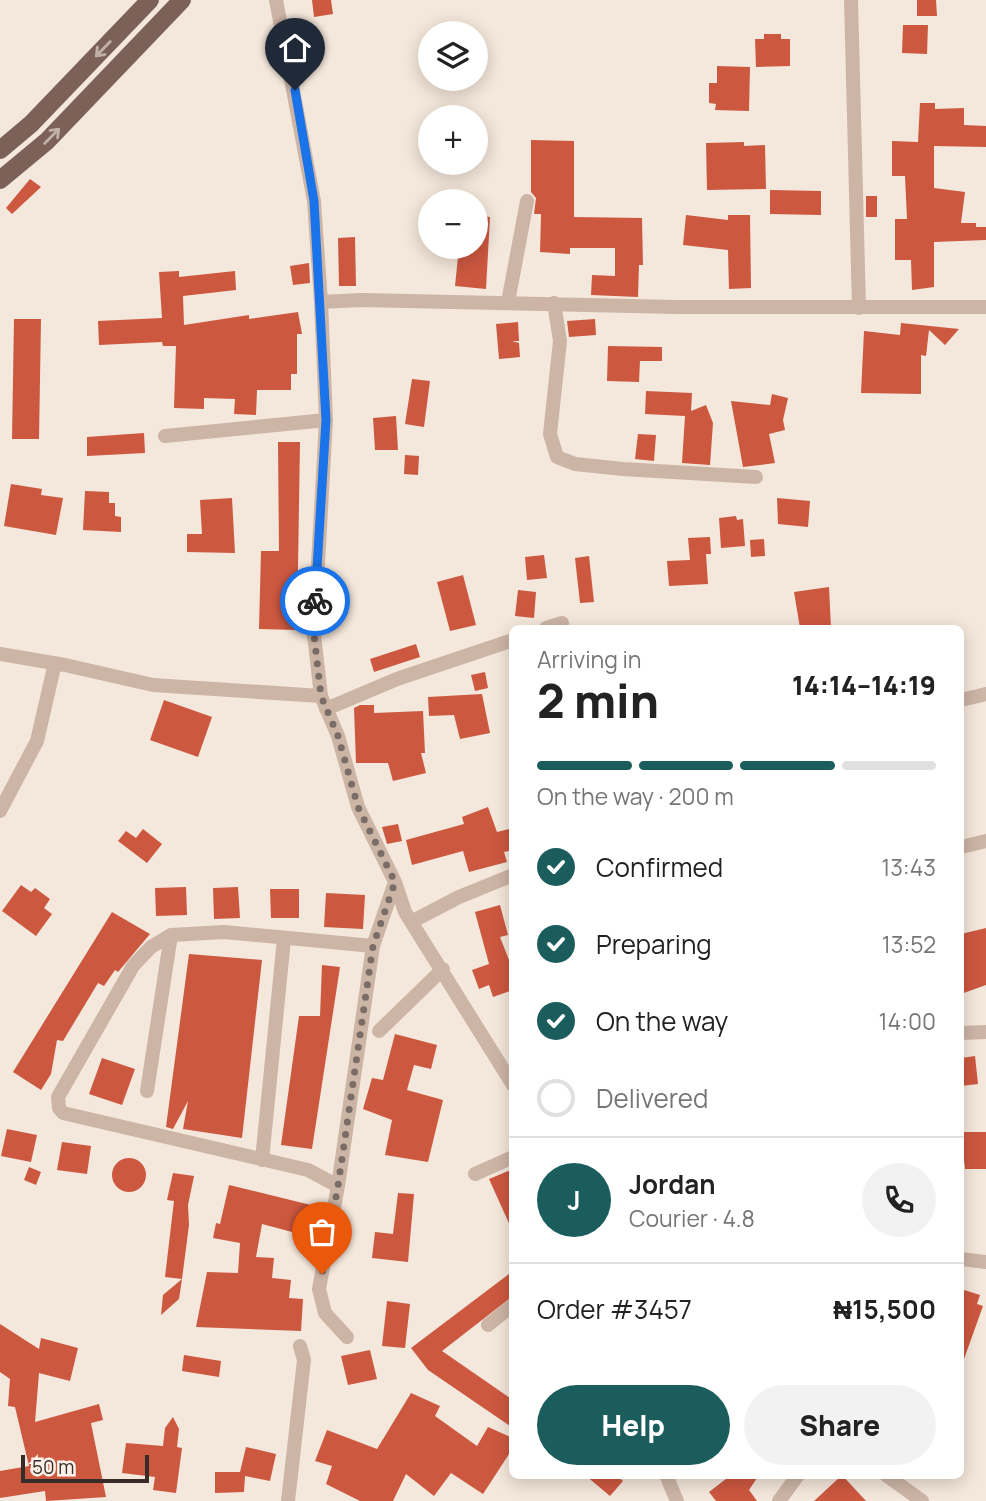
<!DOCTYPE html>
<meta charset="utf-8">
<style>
body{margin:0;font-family:Manrope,sans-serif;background:#f2f2f2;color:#222;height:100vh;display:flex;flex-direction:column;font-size:26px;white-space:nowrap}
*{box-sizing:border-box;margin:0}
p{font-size:23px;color:#767676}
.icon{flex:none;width:38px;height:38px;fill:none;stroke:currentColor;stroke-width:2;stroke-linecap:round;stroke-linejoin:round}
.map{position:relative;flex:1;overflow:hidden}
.panel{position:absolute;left:509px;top:625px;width:455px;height:854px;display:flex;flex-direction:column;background:#fff;border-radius:10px;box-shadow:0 4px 18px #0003}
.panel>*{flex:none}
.tools{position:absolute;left:418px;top:21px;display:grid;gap:14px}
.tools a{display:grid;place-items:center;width:70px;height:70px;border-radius:50%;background:#fff;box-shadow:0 4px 18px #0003;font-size:35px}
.scale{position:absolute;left:21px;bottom:18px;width:128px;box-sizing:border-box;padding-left:7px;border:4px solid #382c28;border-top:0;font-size:19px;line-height:24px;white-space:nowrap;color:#382c28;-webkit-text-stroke:5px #fbf1e8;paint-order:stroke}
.pin{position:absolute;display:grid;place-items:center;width:60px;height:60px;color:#fff;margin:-72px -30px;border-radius:50% 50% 50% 0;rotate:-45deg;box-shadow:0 0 7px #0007}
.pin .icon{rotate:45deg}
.courier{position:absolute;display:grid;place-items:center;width:70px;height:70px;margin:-35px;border:5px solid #1a73e8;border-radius:50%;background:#fff;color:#222;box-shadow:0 2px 9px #0007}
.head em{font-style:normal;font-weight:800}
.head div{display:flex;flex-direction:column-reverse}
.head{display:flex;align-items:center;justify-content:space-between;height:119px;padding:0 28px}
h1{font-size:46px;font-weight:800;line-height:52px}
.bar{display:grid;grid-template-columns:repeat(4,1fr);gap:10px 7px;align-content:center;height:84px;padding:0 28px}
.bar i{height:9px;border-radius:5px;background:#e0e0e0}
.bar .on{background:#1a5d5c}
.bar p{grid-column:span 4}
.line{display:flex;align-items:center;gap:18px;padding:0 28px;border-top:2px solid #e0e0e0}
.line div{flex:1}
.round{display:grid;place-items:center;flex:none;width:74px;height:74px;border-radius:37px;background:#f2f2f2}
ol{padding:0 28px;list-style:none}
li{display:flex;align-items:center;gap:21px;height:77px}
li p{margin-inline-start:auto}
li .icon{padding:7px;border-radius:50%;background:#1a5d5c;color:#fff;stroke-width:4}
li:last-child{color:#767676}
li i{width:38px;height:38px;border:4px solid #e0e0e0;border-radius:50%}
.button{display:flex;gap:14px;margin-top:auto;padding:14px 28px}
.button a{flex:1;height:80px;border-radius:42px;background:#1a5d5c;color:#fff;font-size:28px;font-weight:800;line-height:80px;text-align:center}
.button a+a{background:#f2f2f2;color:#222}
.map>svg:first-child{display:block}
.building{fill:#cd5840}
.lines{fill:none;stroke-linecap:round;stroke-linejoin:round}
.minor{stroke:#cdb5a6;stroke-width:14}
.primary{stroke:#7b6158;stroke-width:18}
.oneway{stroke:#c1b0a7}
.done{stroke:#7a6d67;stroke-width:7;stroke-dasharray:0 12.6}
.route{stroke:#1a73e8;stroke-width:9}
</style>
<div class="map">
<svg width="986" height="1501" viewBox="0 0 986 1501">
<rect width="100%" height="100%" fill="#f4e7db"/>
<path class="building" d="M312,0H331L333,14L314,17Z
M917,0H936L937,16H917Z
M903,25H928L927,54L902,53Z
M764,34H781V39H790V66L756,67L755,39H764Z
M717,66L750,67L749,111L715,110L716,104L709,103V83H717Z
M920,103H935V109L964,108V125L986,126V147L934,146V188L965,192L961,223H976V227H986V240L934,242V287L912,290L911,260H895V219H907L905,176H892V141L918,142Z
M531,140L574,141V217L642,218L643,265H639L638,297L591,295L592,275L615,276V248H570V254L540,252L541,214H534L536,198L531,192Z
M744,142V146L765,145L766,189L707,190L706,143Z
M30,179L41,187L12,214L6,208Z
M770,190L821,191V215L770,214Z
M866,196H877V217H866Z
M476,215L490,217L486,289L455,286L459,247H476Z
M686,215L728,220V215H750L751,288L729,289L728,250L683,245Z
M355,237L356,286H339L338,238Z
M309,263L310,283L293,285L290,266Z
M179,271V277L235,271L236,290L183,296L184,325L249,315V319L298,312L302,334H297V374H291V390H257L256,415L234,414L235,399L204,398V409L174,408L176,346H163L162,342L99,345L98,321L162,318L159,272Z
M14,319H41L39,439H12Z
M595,319L596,335L569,337L567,321Z
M518,322L519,341H512L519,343L520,357L499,359L496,324Z
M901,323L959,329L945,345L929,330L926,356L921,355V394L861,393L864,331L900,335Z
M608,346L662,347V361H640L639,382L607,381Z
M412,379L430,381L424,427L405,424Z
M646,391L692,393L691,411L706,405L713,423L710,465L682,463L685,416L645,414Z
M772,394L788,398L783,420L785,430L769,434L775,463L743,467L731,401L770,405Z
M396,416L398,450H375L373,418Z
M144,433L145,453L87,456V437Z
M638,434L656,435L654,461L635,459Z
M278,442H300L297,630L259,629L261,551H279Z
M405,455L419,456L418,475L404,474Z
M11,484L42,489L41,495L63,498L56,535L4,526Z
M85,491L109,492V503H115V516L121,517V532L83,530Z
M232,498L235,553L187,552V534H202L200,500Z
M777,498L810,501L808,527L778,524Z
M736,516L737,520L743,519L745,546L721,548L719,518Z
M710,537L711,554H706L708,584L669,586L667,561L690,560L688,538Z
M764,539L765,556L751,557L750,540Z
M544,555L547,578L527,580L525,557Z
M589,556L594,602L580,603L575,558Z
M463,575L476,625L450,631L437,582Z
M829,587L831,628H800L794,592Z
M518,590L536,592L534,618L515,616Z
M416,644L420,657L374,672L370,659Z
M485,672L488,688L475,691L471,675Z
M482,694L490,733L460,739L454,715L429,716L428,697Z
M164,700L212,717L198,757L150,740Z
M360,705H374V713L423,711L425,753H421L426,773L393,781L388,763H356L354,708Z
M488,807L497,832L513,828V850L504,852L507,862L469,872L463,851L412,865L406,840L464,824L462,817Z
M398,824L402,841L387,844L382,827Z
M143,829L162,844L147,863L118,841L126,831L136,838Z
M21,885L31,892L35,888L50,899L44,908L52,914L36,936L2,911Z
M186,887L187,915L156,916L155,888Z
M238,887L240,918L214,919L213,888Z
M270,889H299V918H271Z
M326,893L365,895L363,929L324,927Z
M500,905L508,935L500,937L513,970V990L493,997L489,985L479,989L472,970L489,964L475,912Z
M112,912L150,934L118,972L115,970L104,986L98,983L63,1041L57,1040L51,1074L41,1090L13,1072Z
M986,928V985L961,994V934Z
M189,954L262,960L242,1138L183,1129L188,1101L173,1129L166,1127Z
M322,965L340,967L312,1149L281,1145L299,1016H320Z
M395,1034L437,1045L431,1069L414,1065L407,1090L443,1100L428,1162L385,1155L392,1120L363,1109L372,1078L383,1080Z
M975,1056L978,1084L961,1086V1058Z
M102,1058L135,1069L122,1105L89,1094Z
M7,1129L37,1135L31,1162L1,1156Z
M961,1132H986V1169H965Z
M62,1142L91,1146L87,1174L57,1170Z
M112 1175a17 17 0 1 1 34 0a17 17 0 1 1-34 0Z
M29,1167L41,1172L36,1185L24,1180Z
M513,1169V1232L489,1179Z
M173,1173L194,1176L188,1205L189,1225L182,1279L165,1277L174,1201L167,1200Z
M229,1185L319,1207L311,1237L262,1224L256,1257L274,1258L272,1278L291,1280L289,1298L303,1299L301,1331L196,1327L207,1272L238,1273L240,1243L213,1238L216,1223L220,1224Z
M398,1193L414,1194L408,1262L372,1258L375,1232L393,1234Z
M513,1271V1296L442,1351L513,1400V1428L428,1370L411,1348Z
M182,1279L179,1299L161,1315L163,1295Z
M961,1289L980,1295L977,1304L983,1306L964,1359L961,1358Z
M387,1301L410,1304L405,1348L382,1346Z
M0,1324L39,1349L41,1338L78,1348L70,1381L39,1373L35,1422L99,1404L103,1420L91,1423L106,1497L46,1501L45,1491L0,1498V1471L29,1466L15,1407L8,1406L10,1379L0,1372Z
M370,1350L377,1379L348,1385L341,1356Z
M184,1355L221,1361L219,1377L182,1371Z
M411,1393L440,1406L435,1416L477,1446L488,1427L513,1438V1448L483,1494L451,1473L434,1496L406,1474L393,1501H360L326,1484L332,1466L315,1461L327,1430L377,1449Z
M173,1417L179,1429L177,1447L182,1448L176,1493L153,1490L155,1477L122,1473L126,1443L163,1446L165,1428Z
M246,1447L276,1454L270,1481L245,1476L244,1492L215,1493V1472H240Z
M585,1475H616L623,1481L610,1496Z
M731,1475H759L749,1490L757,1501H716L709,1492Z
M842,1475L866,1501H814Z"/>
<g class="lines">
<path class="minor" d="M276,0L314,201L321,302L326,420L314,635L321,696L338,736L358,807L395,882L405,912L513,1085
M851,0L859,308
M321,302L361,300L676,307H986
M508,302L527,201
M554,303L560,341L550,434L557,457L575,464L623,469L756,477
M165,436L326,420
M546,628L562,623
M0,654L65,665L153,685L321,696
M961,700L986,694
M326,709L397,679L513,640
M0,811L37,741L55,663
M961,847L986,841
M413,921L459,897L513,875
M379,1031L443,969
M961,1033L986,1032
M147,1091L171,935
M262,1160L284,939
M475,1174L513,1157
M338,1186L308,1170L63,1113L59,1108L58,1097L133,966L151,947L171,935L224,932L373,946
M961,1259L986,1262
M488,1325L513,1305
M347,1337L325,1313L319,1289L338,1186L373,946L395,882
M666,1475L677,1501
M886,1475L922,1501
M288,1501L304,1360L300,1346
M779,1501L798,1475"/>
<path class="primary" d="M0,150L31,124L150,0
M0,180L47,141L182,0"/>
</g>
<defs><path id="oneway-shaft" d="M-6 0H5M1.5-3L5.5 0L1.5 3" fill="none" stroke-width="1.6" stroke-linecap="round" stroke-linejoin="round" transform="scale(1.75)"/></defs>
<g class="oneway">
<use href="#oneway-shaft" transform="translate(103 49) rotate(134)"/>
<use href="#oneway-shaft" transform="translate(52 136) rotate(-45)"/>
</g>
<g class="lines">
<path class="done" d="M315,601L314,635L321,696L338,736L358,807L395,882L373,946L338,1186L322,1274"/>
<path class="route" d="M295,90L314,201L326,420L315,601"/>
</g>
</svg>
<div class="tools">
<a><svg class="icon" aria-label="layers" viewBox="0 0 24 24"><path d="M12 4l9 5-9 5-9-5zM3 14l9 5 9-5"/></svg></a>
<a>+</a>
<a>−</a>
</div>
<div class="scale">50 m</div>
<div class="pin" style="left:322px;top:1274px;background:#ea580c"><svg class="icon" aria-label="bag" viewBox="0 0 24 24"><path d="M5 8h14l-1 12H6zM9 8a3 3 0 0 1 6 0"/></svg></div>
<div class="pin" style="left:295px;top:90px;background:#1f2937"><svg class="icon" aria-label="home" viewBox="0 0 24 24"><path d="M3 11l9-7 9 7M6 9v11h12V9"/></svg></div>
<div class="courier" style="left:315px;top:601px"><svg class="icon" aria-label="bike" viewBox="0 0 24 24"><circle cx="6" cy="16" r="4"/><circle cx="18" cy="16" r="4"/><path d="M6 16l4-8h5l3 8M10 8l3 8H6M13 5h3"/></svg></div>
<section class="panel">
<div class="head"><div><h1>2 min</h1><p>Arriving in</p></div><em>14:14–14:19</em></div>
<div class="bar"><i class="on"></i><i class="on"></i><i class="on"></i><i></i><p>On the way · 200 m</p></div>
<ol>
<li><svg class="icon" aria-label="check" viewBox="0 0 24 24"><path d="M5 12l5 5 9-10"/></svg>Confirmed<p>13:43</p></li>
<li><svg class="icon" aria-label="check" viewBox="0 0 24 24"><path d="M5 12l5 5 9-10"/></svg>Preparing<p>13:52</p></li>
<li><svg class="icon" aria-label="check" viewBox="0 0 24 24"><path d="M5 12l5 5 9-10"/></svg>On the way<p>14:00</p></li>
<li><i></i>Delivered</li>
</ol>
<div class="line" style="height:126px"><b class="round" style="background:#1a5d5c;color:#fff">J</b><div><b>Jordan</b><p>Courier · 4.8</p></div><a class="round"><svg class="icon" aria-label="phone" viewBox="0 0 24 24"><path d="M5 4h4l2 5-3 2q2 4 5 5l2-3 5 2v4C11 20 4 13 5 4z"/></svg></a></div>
<div class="line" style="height:91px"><div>Order #3457</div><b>₦15,500</b></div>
<div class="button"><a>Help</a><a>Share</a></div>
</section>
</div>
